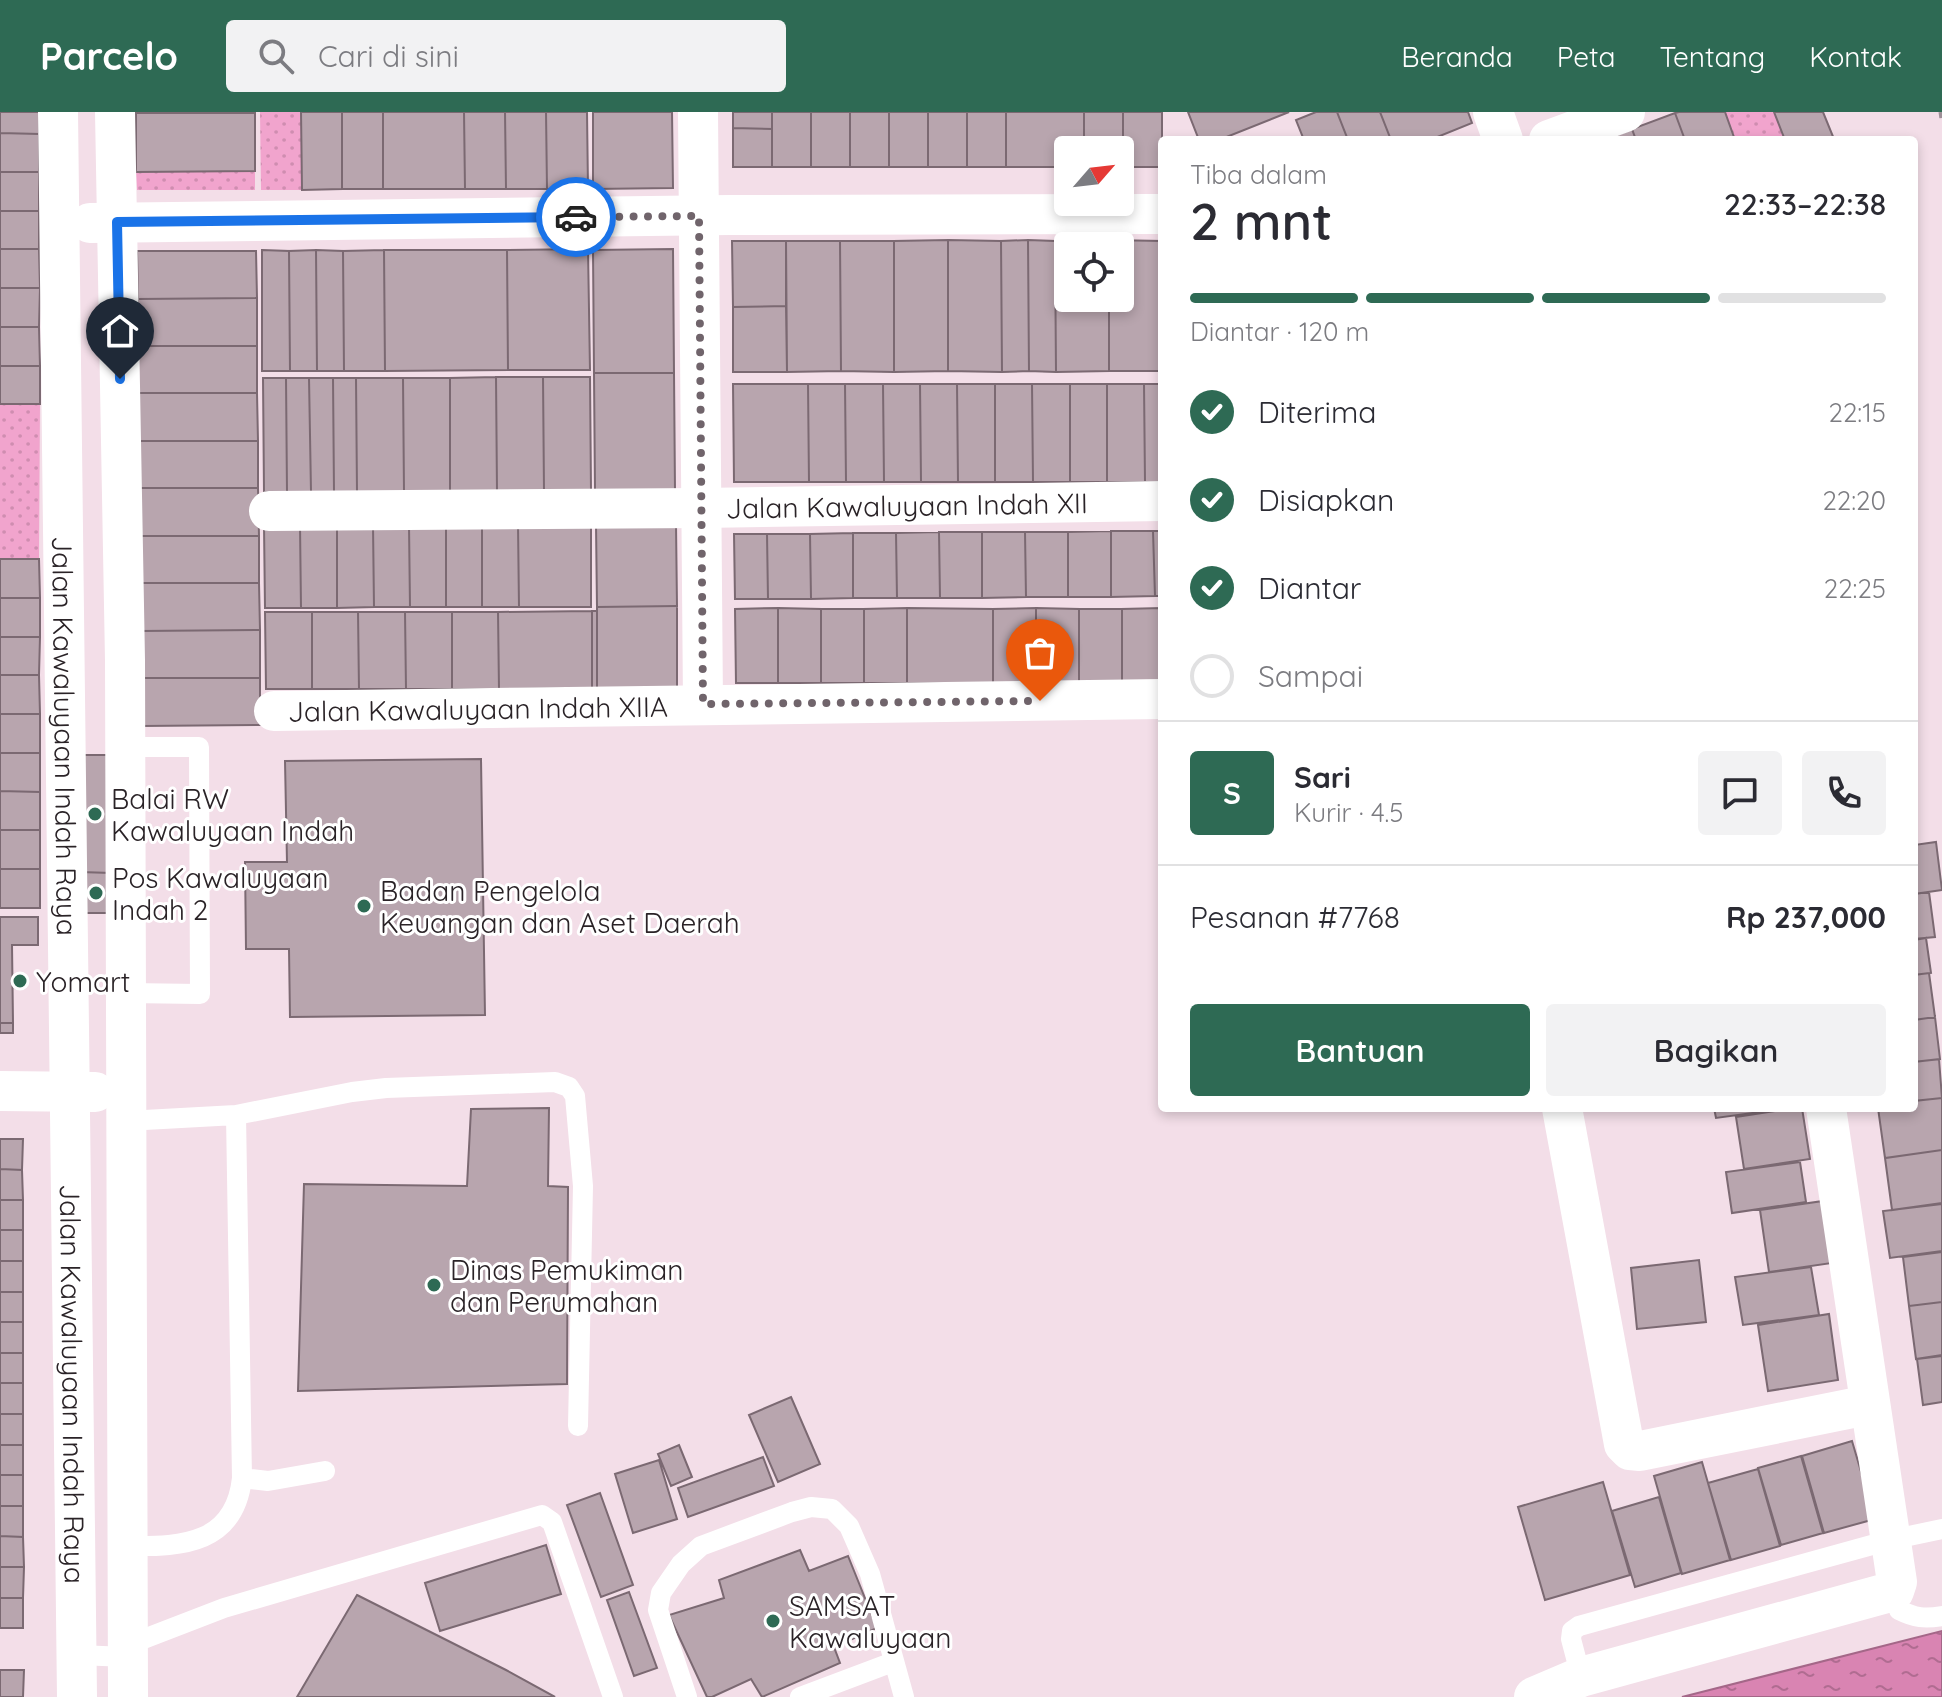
<!DOCTYPE html>
<html lang="id">
<meta charset="utf-8">
<style>
body{margin:0;font-family:Quicksand,sans-serif;background:#f2f2f3;color:#2b2b33;height:100vh;display:flex;flex-direction:column;font-size:30px;white-space:nowrap}
*{box-sizing:border-box;margin:0}
p{font-size:26px;color:#7c7c81}
.icon{flex:none;width:44px;height:44px;fill:none;stroke:currentColor;stroke-width:2;stroke-linecap:round;stroke-linejoin:round}
.map{position:relative;flex:1;overflow:hidden}
.sheet{position:absolute;left:1158px;top:24px;width:760px;height:976px;display:flex;flex-direction:column;background:#fff;border-radius:8px;box-shadow:0 4px 12px #0003}
.sheet>*{flex:none}
.needle{width:52px;rotate:62deg}
.controls{position:absolute;left:1054px;top:24px;display:grid;gap:16px}
.controls a{display:grid;place-items:center;width:80px;height:80px;border-radius:8px;background:#fff;box-shadow:0 4px 12px #0003;font-size:40px}
.pin{position:absolute;display:grid;place-items:center;width:68px;height:68px;color:#fff;margin:-82px -34px;border-radius:50% 50% 50% 0;rotate:-45deg;box-shadow:0 0 8px #0007}
.pin .icon{rotate:45deg}
.courier{position:absolute;display:grid;place-items:center;width:80px;height:80px;margin:-40px;border:6px solid #1a73e8;border-radius:50%;background:#fff;color:#222;box-shadow:0 2px 10px #0007}
.headline em{font-style:normal;font-weight:600}
.headline div{display:flex;flex-direction:column-reverse}
.headline{display:flex;align-items:center;justify-content:space-between;height:136px;padding:0 32px}
h1{font-size:52px;font-weight:600;line-height:60px}
.bar{display:grid;grid-template-columns:repeat(4,1fr);gap:12px 8px;align-content:center;height:96px;padding:0 32px}
.bar i{height:10px;border-radius:6px;background:#e1e1e2}
.bar .active{background:#2e6a54}
.bar p{grid-column:span 4}
.line{display:flex;align-items:center;gap:20px;padding:0 32px;border-top:2px solid #e1e1e2}
.line div{flex:1}
.round{display:grid;place-items:center;flex:none;width:84px;height:84px;border-radius:8px;background:#f2f2f3}
ol{padding:0 32px;list-style:none}
li{display:flex;align-items:center;gap:24px;height:88px}
li p{margin-inline-start:auto}
li .icon{padding:8px;border-radius:50%;background:#2e6a54;color:#fff;stroke-width:4}
li:last-child{color:#7c7c81}
li i{width:44px;height:44px;border:4px solid #e1e1e2;border-radius:50%}
.cta{display:flex;gap:16px;margin-top:auto;padding:16px 32px}
.cta a{flex:1;height:92px;border-radius:8px;background:#2e6a54;color:#fff;font-size:32px;font-weight:600;line-height:92px;text-align:center}
.cta a+a{background:#f2f2f3;color:#2b2b33}
header{display:flex;align-items:center;gap:48px;box-sizing:border-box;height:112px;padding:0 40px;background:#2e6a54;color:#fff}
header strong{font-size:38px}
nav{display:flex;gap:44px;margin-inline-start:auto;font-size:28px}
.search{width:560px;height:72px;background:#f2f2f3;display:flex;align-items:center;gap:20px;box-sizing:border-box;padding:0 28px;border-radius:8px;color:#7c7c81;font-size:30px}
.map>svg:first-child{display:block}
.grass{fill:url(#grass-dots)}
.water{fill:url(#water-ripples);stroke:#a46788;stroke-width:2}
.building{fill:#b8a5ae;stroke:#7b6972;stroke-width:2}
.lines{fill:none;stroke-linecap:round;stroke-linejoin:round}
.path{stroke:#9e8f97;stroke-width:5;stroke-dasharray:6 4;stroke-linecap:butt}
.lane{stroke:#fff;stroke-width:20}
.street{stroke:#fff;stroke-width:40}
.done{stroke:#70646b;stroke-width:8;stroke-dasharray:0 14.4}
.route{stroke:#1a73e8;stroke-width:10}
.poi-dot{fill:#2e6a54;stroke:#fff;stroke-width:3}
.labels{text-anchor:middle;dominant-baseline:central;stroke-width:6;stroke-linejoin:round;paint-order:stroke}
.street-label{font-size:28px;fill:#2a2327;stroke:#fff}
.poi-label{font-size:28px;fill:#2a2327;stroke:#fff;text-anchor:start}
</style>
<header>
<strong>Parcelo</strong>
<div class="search"><svg class="icon" aria-label="search" viewBox="0 0 24 24"><circle cx="10" cy="10" r="6"/><path d="M15 15l6 6"/></svg>Cari di sini</div>
<nav><a>Beranda</a><a>Peta</a><a>Tentang</a><a>Kontak</a></nav>
</header>
<div class="map">
<svg width="1942" height="1585" viewBox="0 0 1942 1585">
<defs>
<pattern id="grass-dots" width="8" height="8" patternUnits="userSpaceOnUse" patternTransform="scale(2)"><rect width="8" height="8" fill="#f1a4cd"/><path d="M2 2h.1M6 6h.1" fill="none" stroke="#cf8db0" stroke-width="1.8" stroke-linecap="round"/></pattern>
<pattern id="water-ripples" width="26" height="14" patternUnits="userSpaceOnUse" patternTransform="scale(2)"><rect width="26" height="14" fill="#d984b2"/><path d="M2 4q2-2 4 0t4 0M15 11q2-2 4 0t4 0" fill="none" stroke="#b06c91"/></pattern>
</defs>
<rect width="100%" height="100%" fill="#f3dee8"/>
<path class="grass" d="M260,0H301L302,78H261Z
M1725,0H1774L1785,28H1735Z
M255,59V78H137L136,60Z
M0,292H40L39,447H0Z"/>
<path class="water" d="M1942,1519V1585H1682Z"/>
<path class="building" d="M0,0H39V22L0,21Z
M136,0H255V1H136Z
M301,0H342V77L302,78Z
M342,0H383V77H342Z
M383,0H464L465,77H383Z
M464,0H505L506,77H465Z
M505,0H546L547,77H506Z
M546,0H587L588,77H547Z
M593,0H672L673,76L593,77Z
M733,0H772V17L733,16Z
M772,0H811V55H772Z
M811,0H850V55H811Z
M850,0H889V55H850Z
M889,0H928V55H889Z
M928,0H967V55H928Z
M967,0H1006V55H967Z
M1006,0H1084V38H1068V55H1006Z
M1084,0H1123V55H1120V38H1084Z
M1123,0H1162V55H1123Z
M1188,0H1289L1219,28H1199Z
M1316,0H1337L1348,28H1304L1296,8Z
M1337,0H1380L1391,28H1348Z
M1380,0H1468L1472,11L1430,28H1391Z
M1679,0H1725L1735,28H1685L1675,1Z
M1774,0H1823L1834,27L1785,28Z
M136,1H255V59L136,60Z
M1675,1L1685,28H1636L1632,17Z
M733,16L772,17V55H733Z
M1632,17L1636,28H1603Z
M0,21L39,22V60H0Z
M0,60H39V99H0Z
M0,99H39V137H0Z
M948,128V259L894,260V129Z
M948,128L1001,129L1002,260L948,259Z
M1028,128L1029,259L1002,260L1001,129Z
M1028,128L1055,129L1056,260L1029,259Z
M1109,128V134H1068V186H1109V259L1056,260L1055,129Z
M1109,128L1162,129V259H1109V186H1120V134H1109Z
M732,129H786V194L733,195Z
M786,129H840L841,259L787,260Z
M840,129H894V260L841,259Z
M0,137H39L40,176H0Z
M588,137L590,258H508L507,138Z
M673,137L674,261H594L593,138Z
M262,138L289,139L290,259H262Z
M316,138L317,259H290L289,139Z
M316,138L343,139L344,259H317Z
M384,138L385,259H344L343,139Z
M384,138H507L508,258L385,259Z
M137,139H256L257,186L138,187Z
M0,176H40L39,215H0Z
M257,186V234H138V187Z
M786,194L787,260H733V195Z
M0,215H39L40,254H0Z
M138,234H257V281H138Z
M0,254H40V292H0Z
M594,261H674L675,379H595Z
M496,265H543L544,379H497Z
M496,265L497,379H450V266Z
M543,265H590L591,379H544Z
M263,266H286L287,380H264Z
M286,266H309L311,380H287Z
M309,266H333L334,380H311Z
M333,266H356L357,380H334Z
M356,266H403L404,380H357Z
M403,266H450V379L404,380Z
M733,272H808L809,370H734Z
M808,272H845L846,370H809Z
M845,272H883L884,370H846Z
M883,272H920L921,370H884Z
M920,272H957L958,370H921Z
M957,272H995V370H958Z
M995,272H1032L1033,370H995Z
M1032,272H1070V370H1033Z
M1070,272H1107V370H1070Z
M1107,272H1144L1145,370H1107Z
M1144,272H1162V370H1145Z
M138,281H257L258,329H139Z
M139,329H258V376H139Z
M139,376H258L259,424H140Z
M446,412H482V495H446Z
M446,412V495H410L409,413Z
M482,412H518L519,495H482Z
M518,412H591V495H519Z
M596,412H676L677,494L597,495Z
M264,413H300L301,496H265Z
M300,413H337V496H301Z
M337,413H373L374,495L337,496Z
M373,413H409L410,495H374Z
M1111,419H1153L1155,484L1111,485Z
M1111,419V485H1068V420Z
M1153,419H1162V484H1155Z
M939,420H982V486H940Z
M939,420L940,486H897L896,421Z
M982,420H1025L1026,485L982,486Z
M1025,420H1068V485H1026Z
M853,421H896L897,486H853Z
M853,421V486L811,487L810,422Z
M734,422H767L768,487H735Z
M767,422H810L811,487H768Z
M140,424H259V471H140Z
M0,447H39L40,486H0Z
M140,471H259L260,518L141,519Z
M0,486H40V525H0Z
M677,494V577H597V495Z
M778,496L821,497V571H778Z
M778,496V571H736L735,497Z
M907,496L993,497V571H907Z
M907,496V571H864V497Z
M1036,496L1079,497V570H1036Z
M1036,496V570L993,571V497Z
M1162,496V570L1122,571V497Z
M821,497H864V571H821Z
M1079,497H1122V571L1079,570Z
M592,499V576L499,577L498,500Z
M592,499H597V577H592Z
M265,500H312V577H266Z
M312,500H358L359,577H312Z
M358,500H405L406,577H359Z
M405,500H452V577H406Z
M452,500H498L499,577H452Z
M260,518V566H141V519Z
M0,525H40L39,563H0Z
M0,563H39L40,602H0Z
M141,566H260V613L142,614Z
M0,602H40V641H0Z
M0,641H40V680L0,679Z
M79,643H111V761L80,760Z
M481,647L485,903L290,905L289,837H246L245,750H287L285,649Z
M0,679L40,680V718H0Z
M0,718H40V757H0Z
M1936,730L1942,778L1914,782V733Z
M0,757H40V796H0Z
M80,760L111,761V801H80Z
M1929,780L1935,825L1914,827V782Z
M0,805H38V833H12L13,911H0Z
M1926,826L1931,861L1914,863V828Z
M1929,861L1935,905L1914,908V863Z
M1935,905L1940,947L1914,950V908Z
M0,911H13V921H0Z
M1939,947L1942,986L1914,989V950Z
M1942,986V1038L1885,1046L1878,996H1914V989Z
M549,996L548,1074L568,1075L567,1272L298,1279L304,1072L467,1074L471,997Z
M1714,996H1790L1716,1006Z
M1794,996H1802L1810,1047L1744,1057L1736,1005Z
M0,1027H23L22,1058L0,1057Z
M1942,1038V1091L1892,1098L1885,1046Z
M1800,1050L1806,1090L1732,1101L1726,1060Z
M0,1057L22,1058L23,1088H0Z
M0,1088H23V1118H0Z
M1823,1089L1832,1151L1769,1160L1760,1098Z
M1942,1092V1139L1890,1146L1883,1099Z
M0,1118H23V1149H0Z
M1942,1140V1190L1909,1194L1903,1145Z
M1699,1148L1706,1210L1637,1217L1631,1156Z
M0,1149H23V1180H0Z
M1811,1155L1819,1203L1743,1213L1735,1165Z
M0,1180H23V1210H0Z
M1942,1190V1243L1916,1247L1909,1194Z
M1829,1202L1838,1268L1768,1279L1758,1213Z
M0,1210H23V1241H0Z
M0,1241H23V1271H0Z
M1942,1244V1290L1923,1293L1917,1247Z
M0,1271H23V1302H0Z
M791,1285L820,1352L778,1370L749,1303Z
M0,1302H23V1333H0Z
M1852,1329L1875,1407L1824,1421L1802,1344Z
M0,1333H23V1363H0Z
M679,1333L692,1365L671,1374L658,1342Z
M1801,1344L1823,1421L1781,1433L1758,1356Z
M763,1345L774,1374L688,1405L678,1376Z
M659,1348L677,1407L633,1421L615,1362Z
M1702,1350L1730,1448L1682,1462L1654,1364Z
M1758,1357L1780,1434L1731,1448L1708,1371Z
M0,1363H23V1394H0Z
M1603,1370L1630,1463L1545,1488L1518,1395Z
M600,1381L633,1473L601,1485L567,1393Z
M1659,1385L1681,1461L1635,1475L1612,1399Z
M0,1394H23V1425L0,1424Z
M0,1424L23,1425L24,1455H0Z
M546,1433L561,1482L440,1519L425,1471Z
M800,1438L809,1459L848,1444L877,1516L834,1535L840,1551L762,1585L751,1567L712,1585H707L669,1503L724,1486L719,1468Z
M0,1455H24L23,1486H0Z
M629,1480L657,1556L634,1564L607,1488Z
M357,1483L506,1558L555,1585H297Z
M0,1486H23V1516H0Z
M0,1558H24L23,1585H0Z"/>
<g class="lines">
<path class="path" d="M1941,0L1942,7"/>
<path class="lane" d="M125,635H199L200,882L127,881
M236,1003L242,1366L268,1369L325,1359
M126,1009L236,1003L352,980L386,976L555,970L569,975L575,984L583,1074L578,1314
M129,1434C184,1435 235,1431 242,1366
M1894,1479L1899,1498C1915,1506 1925,1507 1942,1504
M77,1543L128,1545L141,1528L224,1496L542,1403L552,1410L613,1585
M1581,1565L1571,1527L1572,1519L1579,1514L1890,1428L1942,1417
M687,1585L658,1498L661,1481L681,1452L701,1434L792,1400L811,1395L832,1397L849,1414L870,1462L904,1585
M800,1585L893,1550"/>
<g class="street">
<path id="s1" d="M58,0L77,1585"/>
<path d="M115,0L125,548L128,1585"/>
<path d="M698,0L703,592"/>
<path d="M1493,0L1503,28"/>
<path d="M1549,28L1625,0"/>
<path d="M90,111L730,103L1162,102"/>
<path id="s2" d="M269,399L701,396L1162,389"/>
<path id="s3" d="M274,599L1162,587"/>
<path d="M0,979L95,980"/>
<path d="M1562,996L1624,1332L1630,1338L1640,1339L1868,1293"/>
<path d="M1534,1585L1581,1565L1894,1479L1897,1470L1826,996"/>
</g>
</g>
<g class="lines">
<path class="done" d="M576,105L699,104L703,592L1040,589"/>
<path class="route" d="M120,267L117,110L576,105"/>
</g>
<g class="poi-dot">
<circle cx="95" cy="702" r="8"/>
<circle cx="96" cy="781" r="8"/>
<circle cx="364" cy="794" r="8"/>
<circle cx="20" cy="869" r="8"/>
<circle cx="434" cy="1173" r="8"/>
<circle cx="773" cy="1509" r="8"/>
</g>
<g class="labels">
<g class="street-label">
<text stroke="none"><textPath href="#s2" startOffset="638">Jalan Kawaluyaan Indah XII</textPath></text>
<text stroke="none"><textPath href="#s3" startOffset="204">Jalan Kawaluyaan Indah XIIA</textPath></text>
<text stroke="none"><textPath href="#s1" startOffset="624">Jalan Kawaluyaan Indah Raya</textPath></text>
<text stroke="none"><textPath href="#s1" startOffset="1272">Jalan Kawaluyaan Indah Raya</textPath></text>
</g>
<g class="poi-label">
<text x="111" y="686">Balai RW<tspan x="111" dy="32">Kawaluyaan Indah</tspan></text>
<text x="112" y="765">Pos Kawaluyaan<tspan x="112" dy="32">Indah 2</tspan></text>
<text x="380" y="778">Badan Pengelola<tspan x="380" dy="32">Keuangan dan Aset Daerah</tspan></text>
<text x="36" y="869">Yomart</text>
<text x="450" y="1157">Dinas Pemukiman<tspan x="450" dy="32">dan Perumahan</tspan></text>
<text x="789" y="1493">SAMSAT<tspan x="789" dy="32">Kawaluyaan</tspan></text>
</g>
</g>
</svg>
<div class="controls">
<a><svg class="needle" viewBox="-14 -14 28 28"><path d="M0-13l5 13h-10z" fill="#e53935"/><path d="M0 13l5-13h-10z" fill="#7c7c81"/></svg></a>
<a><svg class="icon" aria-label="locate" viewBox="0 0 24 24"><circle cx="12" cy="12" r="6"/><path d="M12 2v4M12 18v4M2 12h4M18 12h4"/></svg></a>
</div>
<div class="pin" style="left:1040px;top:589px;background:#ea580c"><svg class="icon" aria-label="bag" viewBox="0 0 24 24"><path d="M5 8h14l-1 12H6zM9 8a3 3 0 0 1 6 0"/></svg></div>
<div class="pin" style="left:120px;top:267px;background:#1f2937"><svg class="icon" aria-label="home" viewBox="0 0 24 24"><path d="M3 11l9-7 9 7M6 9v11h12V9"/></svg></div>
<div class="courier" style="left:576px;top:105px"><svg class="icon" aria-label="car" viewBox="0 0 24 24"><path d="M5 17H2v-5l4-1 3-4h7l3 4 3 1v5h-3M9 17h6M6 11h13"/><circle cx="7" cy="17" r="2"/><circle cx="17" cy="17" r="2"/></svg></div>
<section class="sheet">
<div class="headline"><div><h1>2 mnt</h1><p>Tiba dalam</p></div><em>22:33–22:38</em></div>
<div class="bar"><i class="active"></i><i class="active"></i><i class="active"></i><i></i><p>Diantar · 120 m</p></div>
<ol>
<li><svg class="icon" aria-label="check" viewBox="0 0 24 24"><path d="M5 12l5 5 9-10"/></svg>Diterima<p>22:15</p></li>
<li><svg class="icon" aria-label="check" viewBox="0 0 24 24"><path d="M5 12l5 5 9-10"/></svg>Disiapkan<p>22:20</p></li>
<li><svg class="icon" aria-label="check" viewBox="0 0 24 24"><path d="M5 12l5 5 9-10"/></svg>Diantar<p>22:25</p></li>
<li><i></i>Sampai</li>
</ol>
<div class="line" style="height:144px"><b class="round" style="background:#2e6a54;color:#fff">S</b><div><b>Sari</b><p>Kurir · 4.5</p></div><a class="round"><svg class="icon" aria-label="chat" viewBox="0 0 24 24"><path d="M4 5h16v11H9l-5 4z"/></svg></a><a class="round"><svg class="icon" aria-label="phone" viewBox="0 0 24 24"><path d="M5 4h4l2 5-3 2q2 4 5 5l2-3 5 2v4C11 20 4 13 5 4z"/></svg></a></div>
<div class="line" style="height:104px"><div>Pesanan #7768</div><b>Rp 237,000</b></div>
<div class="cta"><a>Bantuan</a><a>Bagikan</a></div>
</section>
</div>
